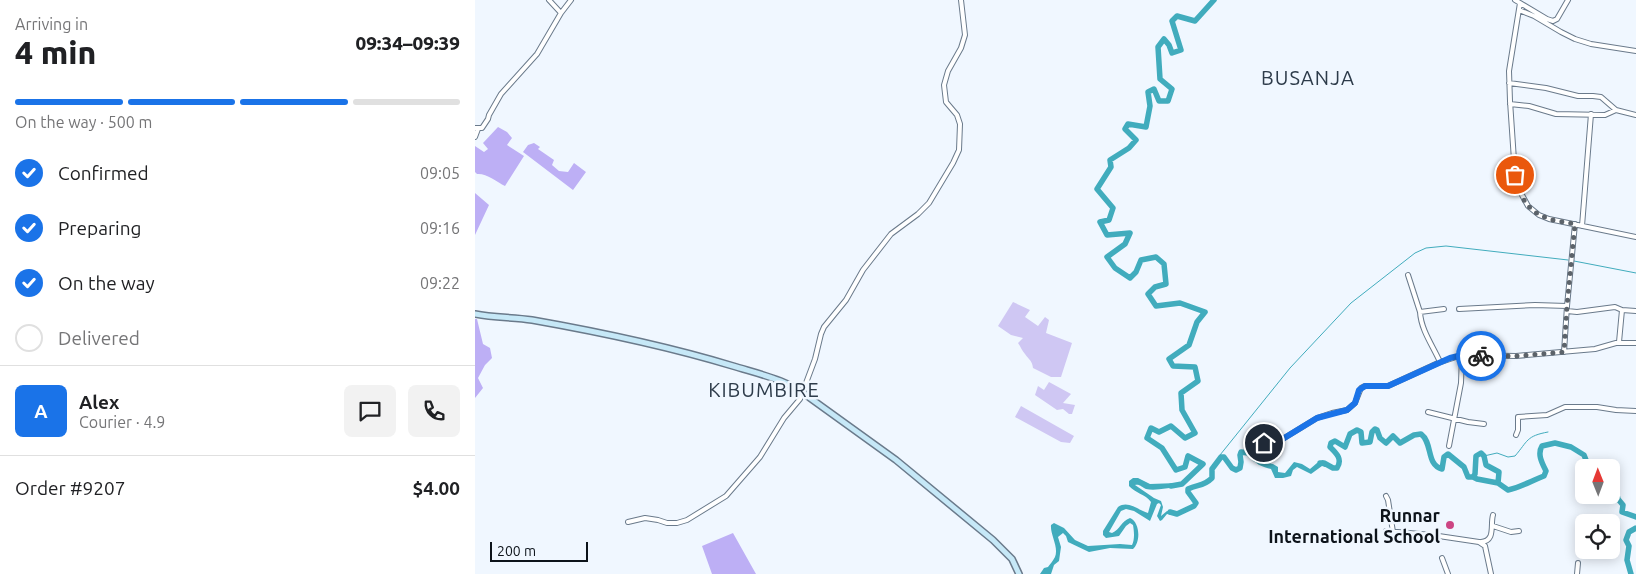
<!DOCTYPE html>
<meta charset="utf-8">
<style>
body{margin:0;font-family:Ubuntu,sans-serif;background:#f2f2f2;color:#202124;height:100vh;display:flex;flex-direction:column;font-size:19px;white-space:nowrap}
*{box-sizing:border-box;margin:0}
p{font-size:16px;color:#757577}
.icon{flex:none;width:28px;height:28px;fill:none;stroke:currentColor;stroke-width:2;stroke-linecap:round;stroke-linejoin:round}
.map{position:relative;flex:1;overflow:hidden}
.side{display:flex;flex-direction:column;background:#fff;width:475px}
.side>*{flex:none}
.needle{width:32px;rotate:359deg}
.fabs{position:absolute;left:1100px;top:459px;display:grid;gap:10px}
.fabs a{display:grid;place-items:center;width:45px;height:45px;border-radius:8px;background:#fff;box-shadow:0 2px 12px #0003;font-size:25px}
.scale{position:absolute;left:15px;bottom:12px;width:98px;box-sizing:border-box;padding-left:5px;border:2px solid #0d131a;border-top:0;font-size:14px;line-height:18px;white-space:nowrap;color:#0d131a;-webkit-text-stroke:4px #f0f7ff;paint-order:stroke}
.pin{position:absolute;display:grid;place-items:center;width:42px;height:42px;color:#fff;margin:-21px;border:2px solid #fff;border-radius:50%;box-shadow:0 1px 5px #0007}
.courier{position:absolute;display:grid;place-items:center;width:50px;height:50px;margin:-25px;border:4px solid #1a73e8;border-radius:50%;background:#fff;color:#222;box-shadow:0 1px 6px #0007}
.headline em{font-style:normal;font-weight:800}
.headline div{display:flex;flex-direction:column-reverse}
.headline{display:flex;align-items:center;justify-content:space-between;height:85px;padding:0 15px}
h1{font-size:32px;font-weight:800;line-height:38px}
.bar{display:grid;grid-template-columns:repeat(4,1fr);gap:8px 5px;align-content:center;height:60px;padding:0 15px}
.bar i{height:6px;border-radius:4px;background:#e0e0e0}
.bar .on{background:#1a73e8}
.bar p{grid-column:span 4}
.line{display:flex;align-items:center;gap:12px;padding:0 15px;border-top:1px solid #e0e0e0}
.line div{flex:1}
.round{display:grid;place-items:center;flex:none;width:52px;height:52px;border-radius:8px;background:#f2f2f2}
ol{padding:0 15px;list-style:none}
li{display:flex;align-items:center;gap:15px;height:55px}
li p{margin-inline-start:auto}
li .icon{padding:5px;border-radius:50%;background:#1a73e8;color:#fff;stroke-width:4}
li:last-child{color:#757577}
li i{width:28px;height:28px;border:2px solid #e0e0e0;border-radius:50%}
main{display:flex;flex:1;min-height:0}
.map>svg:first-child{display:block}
.green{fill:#cfc7f3}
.forest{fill:#bdaff5}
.water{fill:#41acbd}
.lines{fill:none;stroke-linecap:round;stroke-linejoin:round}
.stream{stroke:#41acbd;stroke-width:1}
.river{stroke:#41acbd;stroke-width:5.5}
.street-casing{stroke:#6a7a8b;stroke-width:6}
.secondary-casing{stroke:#6a7a8b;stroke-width:8}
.street{stroke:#fff;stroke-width:4}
.secondary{stroke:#c6e8f7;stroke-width:5}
.done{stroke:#5c636a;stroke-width:5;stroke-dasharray:0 9}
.route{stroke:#1a73e8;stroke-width:6}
.poi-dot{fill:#cc4583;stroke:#f0f7ff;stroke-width:2}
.labels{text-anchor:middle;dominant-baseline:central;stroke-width:5;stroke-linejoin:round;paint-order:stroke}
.poi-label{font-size:18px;font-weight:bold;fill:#0d131a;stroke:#f0f7ff;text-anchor:end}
.quarter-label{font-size:20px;letter-spacing:1px;fill:#2d3b4a;stroke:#f0f7ff}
</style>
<main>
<section class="side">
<div class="headline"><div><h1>4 min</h1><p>Arriving in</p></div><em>09:34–09:39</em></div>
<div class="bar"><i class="on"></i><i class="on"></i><i class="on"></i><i></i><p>On the way · 500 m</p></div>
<ol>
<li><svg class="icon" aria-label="check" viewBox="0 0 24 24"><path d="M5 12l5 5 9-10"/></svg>Confirmed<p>09:05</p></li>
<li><svg class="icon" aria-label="check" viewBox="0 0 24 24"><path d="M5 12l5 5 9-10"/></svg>Preparing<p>09:16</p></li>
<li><svg class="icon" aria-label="check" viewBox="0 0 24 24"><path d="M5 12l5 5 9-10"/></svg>On the way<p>09:22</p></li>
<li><i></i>Delivered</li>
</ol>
<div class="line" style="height:90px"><b class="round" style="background:#1a73e8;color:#fff">A</b><div><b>Alex</b><p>Courier · 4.9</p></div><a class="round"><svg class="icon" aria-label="chat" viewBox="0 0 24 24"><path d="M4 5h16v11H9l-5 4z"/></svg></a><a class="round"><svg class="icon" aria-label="phone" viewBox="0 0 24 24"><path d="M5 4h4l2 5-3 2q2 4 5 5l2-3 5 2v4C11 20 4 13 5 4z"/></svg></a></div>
<div class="line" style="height:65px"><div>Order #9207</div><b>$4.00</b></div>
</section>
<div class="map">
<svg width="1161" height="574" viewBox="0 0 1161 574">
<rect width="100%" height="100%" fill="#f0f7ff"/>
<path class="green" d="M538,302L555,310L550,317L563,326L570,317L574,320L571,333L597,343L586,377H576L558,368C557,360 554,360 550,354C547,351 546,347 543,343L548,338L536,335L523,326Z
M574,382L596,394L588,403L600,405L597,414H594L588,409L582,410L560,395L563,386L569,390Z
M546,406L599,436L595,443L586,442L540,417Z"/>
<path class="forest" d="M23,127L32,132L37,138L32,145L49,156L30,186C22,182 11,173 2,174L0,172V146L9,152L13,149L8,143Z
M59,143L65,147L63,149L79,160L77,165L84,171L93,172L99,163L111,172L98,190L48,152L53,145Z
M0,193L14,205L0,235Z
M0,319H2L8,344L15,348L17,358L10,365L3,378L8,388L0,398Z
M258,533L281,574H237L227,546Z"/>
<path class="water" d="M777,453L787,462L798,464L803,467V472L810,473L819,462L827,464L835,469L842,463L848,460L850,463V467L847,466L836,474L822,467L818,470L816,476L808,478H800L796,469C788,467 778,464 776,455Z
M658,478H663L675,484L702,483V487C693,488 680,491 671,489C666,487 665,484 660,485L679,498L686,501L688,507L686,516L692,511L702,514L696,515L692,514L687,520L685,521L682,516L686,505L684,503L682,504L675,521L659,511L651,509L646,511L634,532L637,533C645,530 646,521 655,518C665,522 666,542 658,549L635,548L614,552L593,542L591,536L588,533L583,537L586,547L584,561L579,565L576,574H565L569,568L573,567C575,564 578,561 580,557C584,547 575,535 576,525L579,523L589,528L600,540L613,546L645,544L657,545C660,539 659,531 658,525L655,523L651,526L644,536L631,538L628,535V531L643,507C653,500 663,510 673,513L676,502C670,494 660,493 654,486V481Z"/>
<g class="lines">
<path class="stream" d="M1099,261L1161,273
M1009,456L1022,453L1033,457L1040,456C1053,441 1051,436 1073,432
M746,457L745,455L815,368L876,303L940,253L951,248L971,246L1093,260"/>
<path class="river" d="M845,463H849L858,468H862C868,459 861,453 855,447L856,443L860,441L870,447L875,434L882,430L886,432L887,443L895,442L897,432L900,429L902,430L905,438L911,443L918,436L925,443L939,435L946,434C958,443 951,465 967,469L969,457L973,454L989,467L993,477H998L1000,474L1001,456L1006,453L1009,456L1011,465L1024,472L1023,483L1033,490C1046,487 1056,481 1069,476L1071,471C1067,463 1062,454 1067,446L1080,443L1096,447L1109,455L1113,465L1116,468
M998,477L1002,479L1023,483
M696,486L707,484L728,464L713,456L710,467L701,470L687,448L672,438L676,428L684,432L696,426L710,438L720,433L707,410L706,393L723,381L720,367L698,366L694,359L714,345L722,322L730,312L705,303L681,306L673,294L680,287L691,284L689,264L681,257L666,260L661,272L655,278L640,268L632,257L650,244L655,233L632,235L625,222L634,220L638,208L622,189L636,167L635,160L654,148L661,140L650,129L653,124L671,127L675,106L673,92L679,89L684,101H693L697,89L685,79L683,47L689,39L694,45L697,53L706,50L697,21L702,16L720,21L739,0
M1136,491H1141L1143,499L1148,505L1147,512L1161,517
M695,512L702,514L719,506L721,503L713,492V489C723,484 728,487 737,478V469L746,457H749L757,468L761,470L765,468L766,462L765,455L766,452L773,453L780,459
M1156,574L1152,560L1154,546L1151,540L1154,532L1161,528"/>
<defs>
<path id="street" d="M1040,0L1072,19L1078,21L1082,19L1093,0
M1045,3L1034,71L1035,101L1040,175L1047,195L1053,206L1064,215L1074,219L1161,237
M1044,10L1059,16L1086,32L1100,39L1116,44L1161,51
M86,13L96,0
M1034,83L1071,88L1103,96H1118L1126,97L1141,110
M1035,104L1054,106L1081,114L1130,115L1141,110L1161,115
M0,128H7L13,119L14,115L26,94L62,54L86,13L74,0
M0,137L3,129
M1107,226L1116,114
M933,275L945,312L969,309
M984,309L1060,305L1092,306
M1092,311L1102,312L1140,307L1147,310L1161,311
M945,312C946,330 958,346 965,362
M1144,342L1147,310
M1089,352L1092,306L1100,224
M953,412L993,422L1009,424
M1041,435L1043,430V417L1072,415L1090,407H1122L1141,410L1161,411
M789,443L806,440L842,418L857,413L872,410L880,403L886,388L890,386H913L963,363L987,355L1041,356L1120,349L1141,343H1161
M974,446L986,383L987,355
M911,496L913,500L918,532
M153,522L170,518L183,520L192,523H202L212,520L251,496L285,457L309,418L325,399L340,359L346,334L349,327L371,300L388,270L416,234L443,214L454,203L478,163L484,150L485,124L482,115L471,102L469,85L473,71L486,48L490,35L486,0
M1018,526L1036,532L1044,531
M911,531L957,535L1004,542L1010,546L1016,574
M1006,542C1021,541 1015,525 1018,515
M967,558L973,574
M1102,574L1103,563"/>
<path id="secondary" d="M0,314C19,318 38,317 57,320C125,332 192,346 258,366C284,374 314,380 335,398L421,460L518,540L537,559L544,574"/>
</defs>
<use href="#street" class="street-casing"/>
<use href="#secondary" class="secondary-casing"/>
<use href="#street" class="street"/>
<use href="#secondary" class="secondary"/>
</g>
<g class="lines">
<path class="done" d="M1006,356H1041L1089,352L1092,306L1100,224C1080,221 1058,218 1048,198C1045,190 1043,182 1040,175"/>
<path class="route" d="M789,443L806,440L842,418L872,410L880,403L884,390L890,386H913L975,358L987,355L1006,356"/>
</g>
<circle class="poi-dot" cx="975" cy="525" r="5"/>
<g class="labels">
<g class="poi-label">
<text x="965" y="515">Runnar<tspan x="965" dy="21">International School</tspan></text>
</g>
<g class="quarter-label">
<text x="833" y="77">BUSANJA</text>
<text x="289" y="389">KIBUMBIRE</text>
</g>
</g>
</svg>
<div class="fabs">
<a><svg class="needle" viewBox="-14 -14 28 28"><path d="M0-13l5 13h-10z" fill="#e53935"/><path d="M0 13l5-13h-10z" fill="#757577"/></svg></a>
<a><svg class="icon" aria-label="locate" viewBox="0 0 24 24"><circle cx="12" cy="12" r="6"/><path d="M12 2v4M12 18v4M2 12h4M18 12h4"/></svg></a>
</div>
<div class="scale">200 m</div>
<div class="pin" style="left:1040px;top:175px;background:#ea580c"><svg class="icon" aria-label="bag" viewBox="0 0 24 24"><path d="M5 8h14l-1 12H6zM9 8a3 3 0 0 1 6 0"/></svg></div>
<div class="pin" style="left:789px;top:443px;background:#1f2937"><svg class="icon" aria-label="home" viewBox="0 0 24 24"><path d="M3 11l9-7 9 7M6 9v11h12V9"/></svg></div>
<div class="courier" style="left:1006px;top:356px"><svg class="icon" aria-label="bike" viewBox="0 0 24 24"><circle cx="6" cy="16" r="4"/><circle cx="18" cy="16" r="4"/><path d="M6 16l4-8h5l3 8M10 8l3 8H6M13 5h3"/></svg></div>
</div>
</main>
